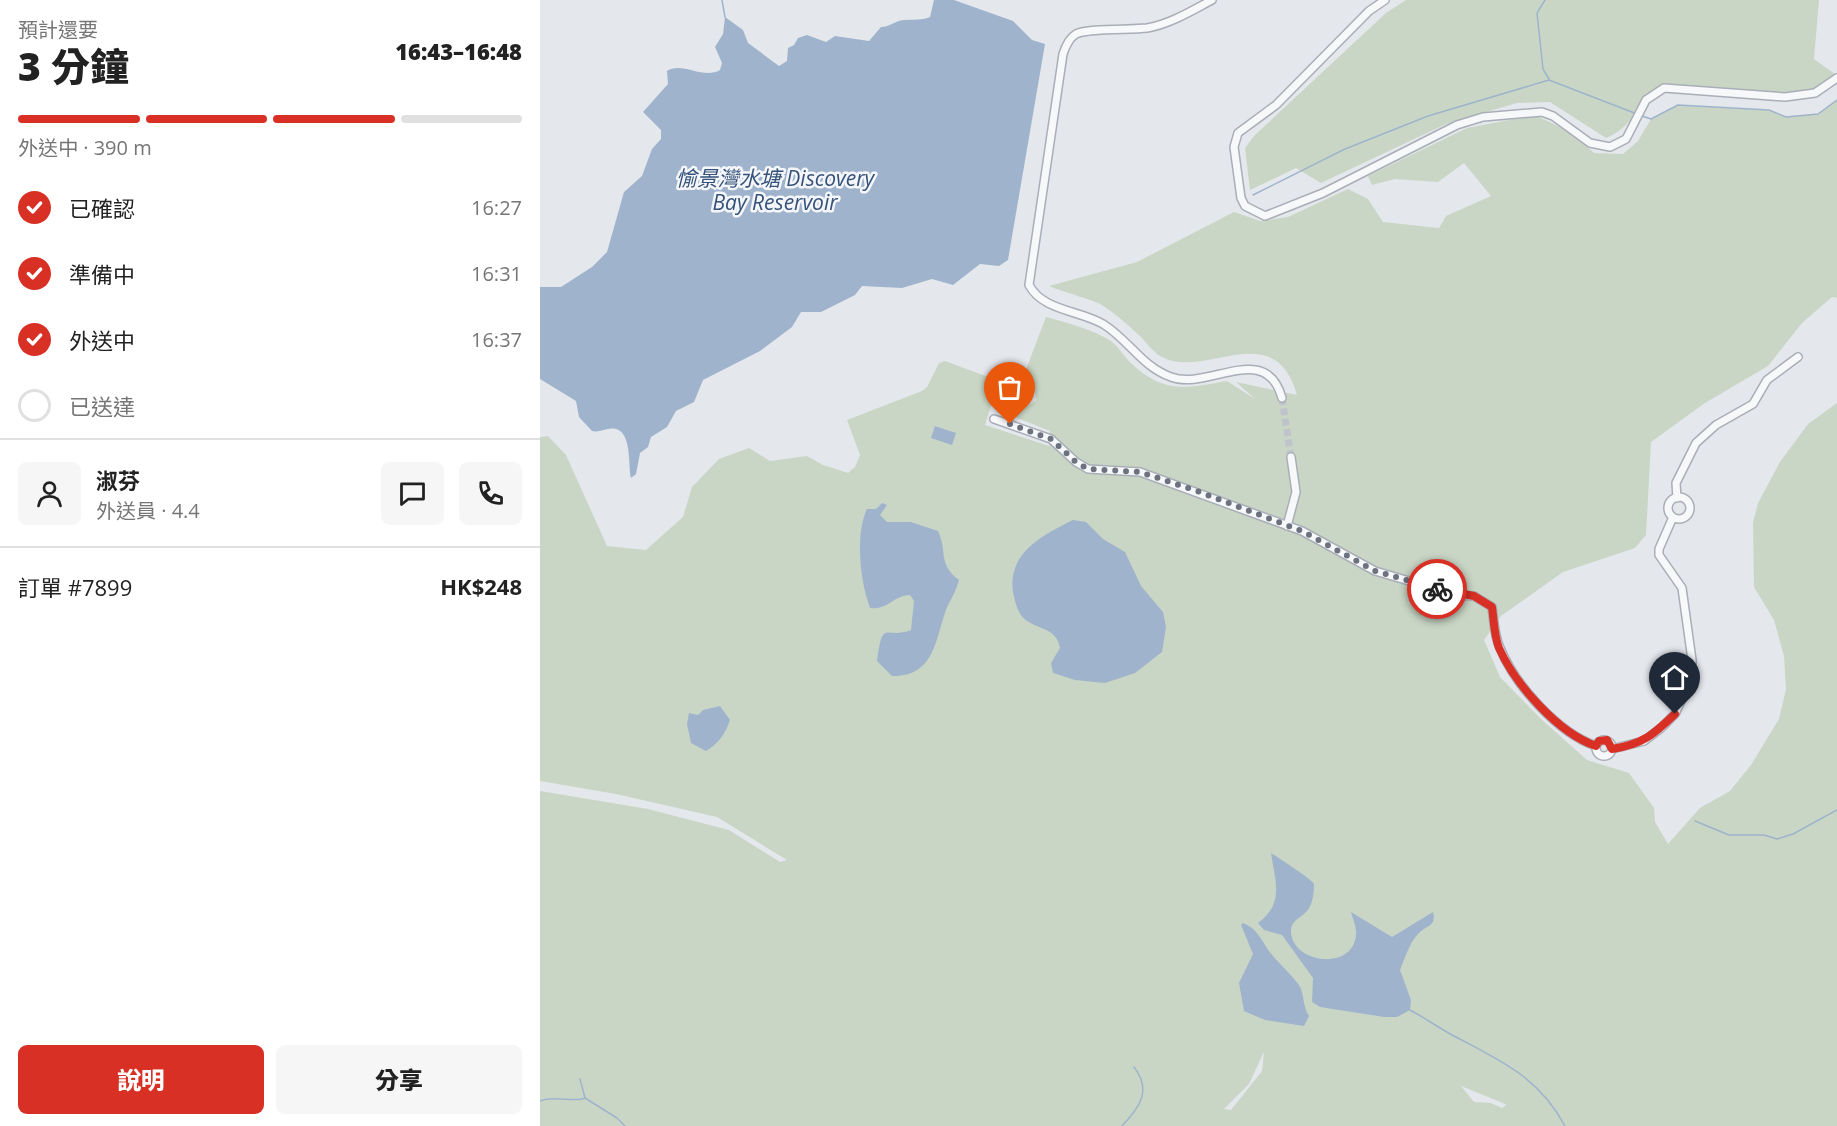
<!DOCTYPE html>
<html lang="zh-TW">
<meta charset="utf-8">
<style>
body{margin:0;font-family:"Open Sans","Noto Sans TC",sans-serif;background:#f6f6f6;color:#222;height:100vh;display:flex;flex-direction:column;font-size:22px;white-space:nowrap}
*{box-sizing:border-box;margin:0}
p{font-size:20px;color:#767676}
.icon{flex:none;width:33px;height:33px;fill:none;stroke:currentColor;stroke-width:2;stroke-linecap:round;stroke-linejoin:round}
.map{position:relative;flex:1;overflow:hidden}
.side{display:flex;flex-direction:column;background:#fff;width:540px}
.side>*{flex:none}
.pin{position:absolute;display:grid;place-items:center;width:51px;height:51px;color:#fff;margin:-62px -26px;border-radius:50% 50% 50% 0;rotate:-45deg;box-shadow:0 0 6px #0007}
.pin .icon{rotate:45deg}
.courier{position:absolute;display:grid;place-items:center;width:60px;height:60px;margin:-30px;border:4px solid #d93025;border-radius:50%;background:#fff;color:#222;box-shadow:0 2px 8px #0007}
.summary em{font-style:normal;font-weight:800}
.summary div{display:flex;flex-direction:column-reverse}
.summary{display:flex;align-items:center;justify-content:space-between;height:102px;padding:0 18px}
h1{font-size:39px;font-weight:800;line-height:45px}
.bar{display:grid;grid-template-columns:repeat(4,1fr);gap:9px 6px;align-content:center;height:72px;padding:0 18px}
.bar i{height:8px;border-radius:4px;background:#e0e0e0}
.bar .selected{background:#d93025}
.bar p{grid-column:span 4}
.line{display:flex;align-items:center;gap:15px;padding:0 18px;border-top:2px solid #e0e0e0}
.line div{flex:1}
.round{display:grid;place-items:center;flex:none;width:63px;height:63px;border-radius:9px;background:#f6f6f6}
ol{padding:0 18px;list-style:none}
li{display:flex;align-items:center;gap:18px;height:66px}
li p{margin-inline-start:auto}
li .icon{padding:6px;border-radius:50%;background:#d93025;color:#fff;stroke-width:4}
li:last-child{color:#767676}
li i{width:33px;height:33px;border:3px solid #e0e0e0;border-radius:50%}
.action{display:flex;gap:12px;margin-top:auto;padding:12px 18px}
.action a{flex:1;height:69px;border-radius:9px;background:#d93025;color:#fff;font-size:24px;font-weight:800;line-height:69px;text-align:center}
.action a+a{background:#f6f6f6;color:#222}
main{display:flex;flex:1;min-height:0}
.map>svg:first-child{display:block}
.green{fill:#c9d6c5;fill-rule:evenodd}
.water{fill:#9fb4cc}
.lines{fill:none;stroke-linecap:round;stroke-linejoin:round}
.stream{stroke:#9fb4cc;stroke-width:1.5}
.minor-tunnel{stroke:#bfc3cb;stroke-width:7;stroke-dasharray:7 3.5;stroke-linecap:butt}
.minor-casing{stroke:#a9aeb7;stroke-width:10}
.minor{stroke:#f7f8fa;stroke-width:7}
.done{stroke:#6c737f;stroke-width:6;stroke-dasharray:0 10.8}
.route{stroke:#d93025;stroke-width:8}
.labels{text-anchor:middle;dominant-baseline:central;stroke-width:5;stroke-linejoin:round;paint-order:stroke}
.water-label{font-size:21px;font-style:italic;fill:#34527a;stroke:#f4f6f9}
</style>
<main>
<section class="side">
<div class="summary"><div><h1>3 分鐘</h1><p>預計還要</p></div><em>16:43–16:48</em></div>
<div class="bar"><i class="selected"></i><i class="selected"></i><i class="selected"></i><i></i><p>外送中 · 390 m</p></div>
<ol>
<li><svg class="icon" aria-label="check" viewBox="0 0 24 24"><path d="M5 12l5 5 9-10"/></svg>已確認<p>16:27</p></li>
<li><svg class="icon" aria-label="check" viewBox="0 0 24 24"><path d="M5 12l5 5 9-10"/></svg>準備中<p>16:31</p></li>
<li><svg class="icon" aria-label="check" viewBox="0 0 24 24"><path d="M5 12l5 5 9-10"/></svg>外送中<p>16:37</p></li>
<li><i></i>已送達</li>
</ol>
<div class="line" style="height:108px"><a class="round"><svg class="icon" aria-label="person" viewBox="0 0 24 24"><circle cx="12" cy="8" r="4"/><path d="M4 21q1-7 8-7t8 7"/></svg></a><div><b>淑芬</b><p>外送員 · 4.4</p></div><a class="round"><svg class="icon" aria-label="chat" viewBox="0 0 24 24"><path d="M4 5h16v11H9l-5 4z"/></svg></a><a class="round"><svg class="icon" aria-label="phone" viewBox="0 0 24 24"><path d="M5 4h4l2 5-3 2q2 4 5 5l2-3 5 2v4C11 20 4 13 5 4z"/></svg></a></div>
<div class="line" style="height:78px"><div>訂單 #7899</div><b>HK$248</b></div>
<div class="action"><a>說明</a><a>分享</a></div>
</section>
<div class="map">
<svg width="1297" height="1126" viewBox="0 0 1297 1126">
<rect width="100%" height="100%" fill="#e4e7ec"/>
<path class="green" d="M866,0H1279L1274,59L1295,74L1277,88L1252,94L1124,85C1099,100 1094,127 1066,138L1010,102L977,103L906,124L781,183L756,168L710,190L705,148L714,136L846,13Z
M1297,100V298L1292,297L1262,323L1228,366L1165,403L1111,442L1106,535L1095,548L1023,572L961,616L944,640L960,677L1001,719L1047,760L1089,773L1114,808L1115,822L1128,844L1160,808L1190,791L1211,765L1239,719L1246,689L1244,656L1234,620L1214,587L1213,523L1218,503L1240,462L1268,424L1297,403V1126H0V791L108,809L189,830L240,862L247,860L177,817L76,794L0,781V437L8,436L26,455L67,546L106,550L143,517L152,487L179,459L209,448L230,461L267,456L283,465L308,473L315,467L320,455L307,420L382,391L387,387L399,363L405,361L451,378L457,386L445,425L509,446L510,431L470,415L496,401L494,384L485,372L506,317C527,323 552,329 571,341C579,347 585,358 593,365C625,394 647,388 687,381L715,399L696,382L757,395C734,314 664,382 620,356C612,351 606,342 600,336C589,326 577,315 565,307C554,299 524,293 509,286L597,262L694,212L720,221L748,217L808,189L828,199L843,222L899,228L906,216L951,196L924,163L898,182L855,179L832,185L828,176L927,128L995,115L1032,133L1054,153L1083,154L1098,141L1111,119L1138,105L1229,110L1246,117L1278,114ZM724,1052L722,1071L691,1110L684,1109L709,1084ZM921,1086L965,1104L966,1105L962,1108L951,1103L934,1102Z"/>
<path class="water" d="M394,0H414L473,21L492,40L505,44L468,260L459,266L440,264L413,285L392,279L362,288L322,286L315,295L281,312H261L252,327L220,351L163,380L154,402L136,411L127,427L111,437L108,447L100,453L96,474L91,478C88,466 92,433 76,429C67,427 60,433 52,431L39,417L36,401L0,379V287H21L52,267L67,252L84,192L102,176L112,149L121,139V130L103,112L128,84L127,71C142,61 163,80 180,70L182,63L175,47L183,34L185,17L203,30L208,43L239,66L247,61L248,48L254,45L258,38L267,35L286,42L295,36L329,41L341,27C350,27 356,20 365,20C374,19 381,21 390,17Z
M395,426L416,433L412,445L391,438Z
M342,503L347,505L340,515L347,522H371L398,531C408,552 397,563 419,580C416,592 410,600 406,610C395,641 394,677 352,676L337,661C343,617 345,640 371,630L374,601L370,595C352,596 349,610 330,608C320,582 315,534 327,509H336Z
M533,520L546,522L563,539L585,552L601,586L623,612L626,627L622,652L595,673L565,683L535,680L513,673L511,663L520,648C517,629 501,630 487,621C478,615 475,602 473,592C467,553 503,535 533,520Z
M180,706L190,720C186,733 178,744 166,751L151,743L147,724L149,713L158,715L163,710Z
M731,853C739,858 773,880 774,884C774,892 773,904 767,911C761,918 750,921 751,932C753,964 813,971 816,935C817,929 813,919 811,912L852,937L893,912C897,927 886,925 878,934C870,942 864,960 860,970L871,1000L870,1010L857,1017H844L780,1007L772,1002L773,978L742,935L724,930L718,923C745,903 735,881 731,853Z
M703,923C717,928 722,941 729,951C738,963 750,973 759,985C765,995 762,1005 769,1016L764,1026L725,1020L704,1011L699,983L713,954L701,925Z"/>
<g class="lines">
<path class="stream" d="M182,0L185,17
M1005,0L997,13L1003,69L1009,79
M1102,116L1111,119L1138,105L1229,110L1246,117L1278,114L1297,100
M713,195L805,149L888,116L1009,80L1097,114
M1155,821L1189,835H1224L1237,839L1253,834L1297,810
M870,1010C885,1018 899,1028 914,1036C961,1061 999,1077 1025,1126
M40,1079L45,1098
M0,1101C15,1095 34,1103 45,1098L77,1118L85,1126
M582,1126C600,1107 612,1090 594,1067"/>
<path class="minor-tunnel" d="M742,398L751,457"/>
<defs>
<path id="minor" d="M672,0C651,11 630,24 607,28C592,30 546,28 536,34C529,38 525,48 523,54L489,285C503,311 539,310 563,324C588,339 602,367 631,377C668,391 726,340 742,398
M845,0L829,11L736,105L698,133L694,147L701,198L705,206L725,216L783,193L917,125L943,117L1002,112L1013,116L1050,143L1070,147L1086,139L1106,100L1124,88L1245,97L1275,93L1297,78
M454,419L511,439L536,462L548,469L600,472L762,531L835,571L917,595L934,596L952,607C954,621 954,635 960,648C975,685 1018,733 1056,746
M1128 508a11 11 0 1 1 22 0a11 11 0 1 1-22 0Z
M1137,498L1136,483L1156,443L1176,425L1213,404L1227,380L1258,357
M747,526L756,492L751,457
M1056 748a8 8 0 1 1 16 0a8 8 0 1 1-16 0Z
M1072,749L1104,741L1121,728L1135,714L1152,677V660L1142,588L1119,555V549L1133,517"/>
</defs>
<use href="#minor" class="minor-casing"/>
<use href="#minor" class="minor"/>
</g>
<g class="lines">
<path class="done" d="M470,424L511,439L536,462L548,469L600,472L657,491L762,531L835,571L897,589"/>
<path class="route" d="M897,589L934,596L952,607C954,621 954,635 959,648C975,684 1018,733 1056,746L1059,741L1067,740L1072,749C1103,744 1113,735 1135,714"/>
</g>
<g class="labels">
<g class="water-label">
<text x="235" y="178">愉景灣水塘 Discovery<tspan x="235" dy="24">Bay Reservoir</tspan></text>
</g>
</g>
</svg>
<div class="pin" style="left:470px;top:424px;background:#ea580c"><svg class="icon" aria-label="bag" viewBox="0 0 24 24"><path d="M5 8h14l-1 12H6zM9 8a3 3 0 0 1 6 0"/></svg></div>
<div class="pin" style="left:1135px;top:714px;background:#1f2937"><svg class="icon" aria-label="home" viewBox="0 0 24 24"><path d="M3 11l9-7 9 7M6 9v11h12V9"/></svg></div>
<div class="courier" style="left:897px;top:589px"><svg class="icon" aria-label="bike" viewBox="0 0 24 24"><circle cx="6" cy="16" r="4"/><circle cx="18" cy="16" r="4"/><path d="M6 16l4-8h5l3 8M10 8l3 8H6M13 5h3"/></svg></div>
</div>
</main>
